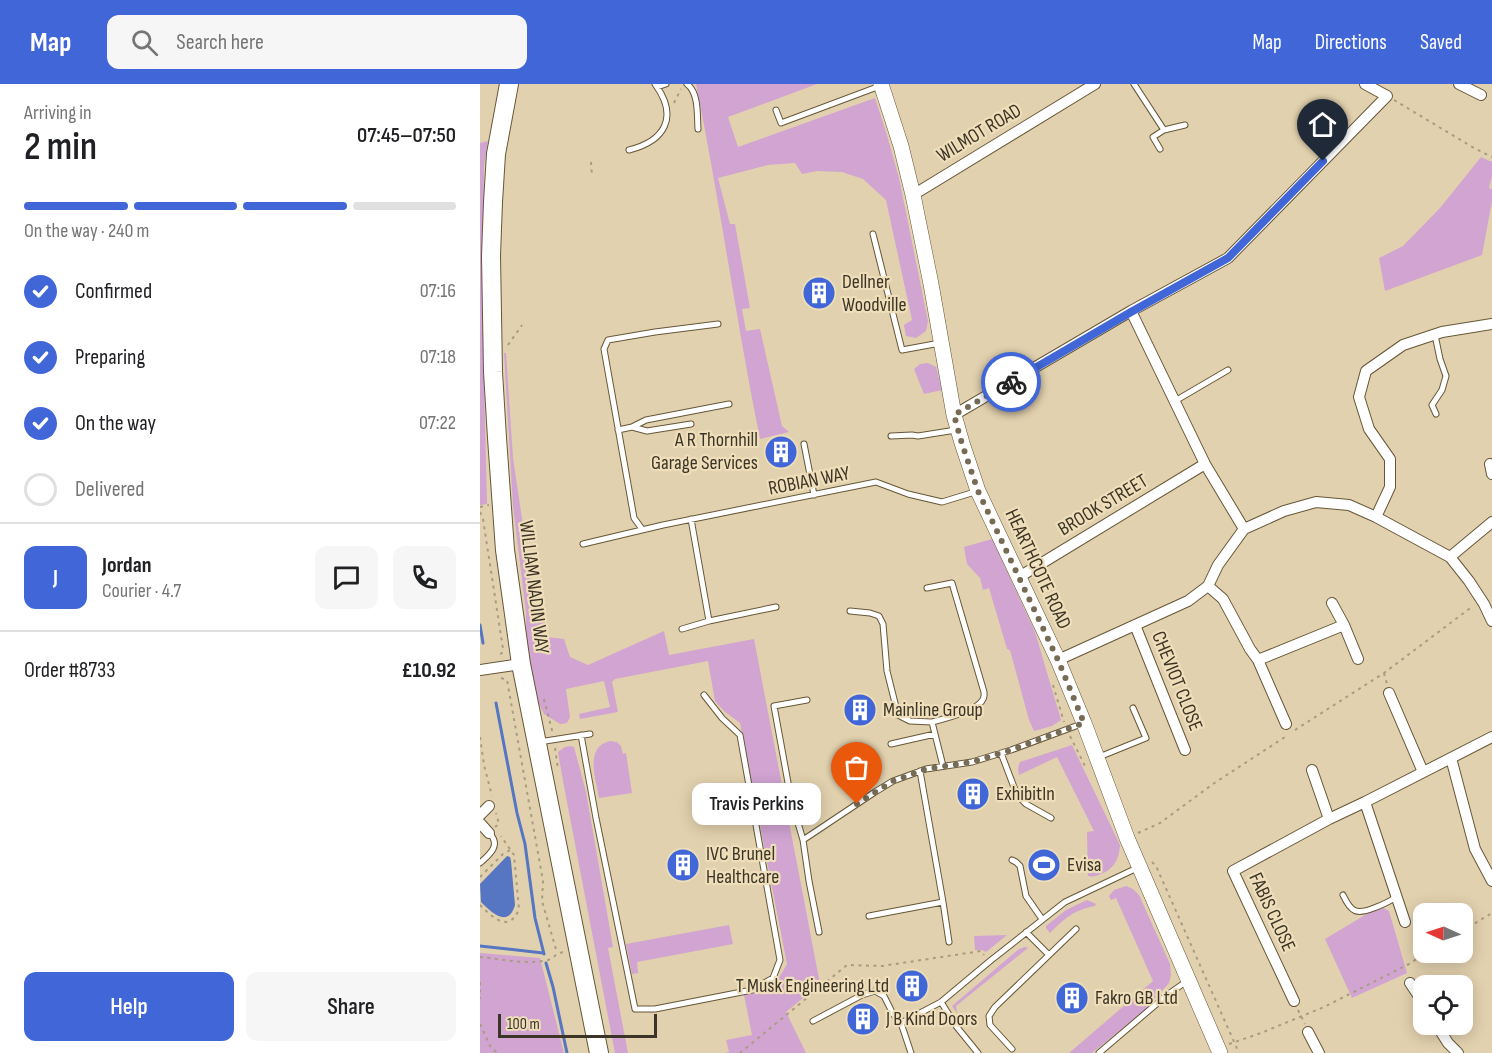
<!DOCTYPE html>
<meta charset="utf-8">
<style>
body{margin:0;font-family:"Sofia Sans Condensed",sans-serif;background:#f6f6f6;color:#202124;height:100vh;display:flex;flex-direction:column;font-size:22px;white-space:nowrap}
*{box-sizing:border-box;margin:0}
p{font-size:20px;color:#757577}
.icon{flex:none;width:33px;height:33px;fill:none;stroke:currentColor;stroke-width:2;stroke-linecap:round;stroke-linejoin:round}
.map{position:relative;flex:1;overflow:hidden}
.panel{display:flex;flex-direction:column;background:#fff;width:480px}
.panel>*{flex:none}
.needle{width:39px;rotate:273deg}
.buttons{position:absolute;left:933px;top:819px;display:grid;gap:12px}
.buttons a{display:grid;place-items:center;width:60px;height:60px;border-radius:12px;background:#fff;box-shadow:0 3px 15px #0003;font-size:30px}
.scale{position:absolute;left:18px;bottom:15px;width:159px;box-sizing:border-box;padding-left:6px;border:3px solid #3c3527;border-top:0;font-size:16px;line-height:21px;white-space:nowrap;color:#3c3527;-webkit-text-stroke:4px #efdeba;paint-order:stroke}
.pin{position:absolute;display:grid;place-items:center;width:51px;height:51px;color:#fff;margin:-62px -26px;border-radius:50% 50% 50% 0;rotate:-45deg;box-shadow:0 0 6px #0007}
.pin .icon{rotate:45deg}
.courier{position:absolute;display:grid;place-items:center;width:60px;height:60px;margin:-30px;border:4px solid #4066d8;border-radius:50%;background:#fff;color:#222;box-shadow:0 2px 8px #0007}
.bubble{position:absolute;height:42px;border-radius:12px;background:#fff;box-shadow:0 3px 15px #0003;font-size:20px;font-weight:600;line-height:42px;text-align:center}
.head em{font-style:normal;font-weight:600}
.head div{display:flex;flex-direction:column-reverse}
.head{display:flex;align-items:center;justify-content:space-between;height:102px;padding:0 24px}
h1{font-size:39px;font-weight:600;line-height:45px}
.bar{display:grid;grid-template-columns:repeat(4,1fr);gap:9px 6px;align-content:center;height:72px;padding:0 24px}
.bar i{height:8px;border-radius:4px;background:#e0e0e0}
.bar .on{background:#4066d8}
.bar p{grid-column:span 4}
.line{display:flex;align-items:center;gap:15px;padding:0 24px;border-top:2px solid #e0e0e0}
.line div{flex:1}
.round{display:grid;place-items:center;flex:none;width:63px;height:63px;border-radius:12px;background:#f6f6f6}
ol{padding:0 24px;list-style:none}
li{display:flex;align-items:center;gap:18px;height:66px}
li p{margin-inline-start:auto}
li .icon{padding:6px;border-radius:50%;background:#4066d8;color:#fff;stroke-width:4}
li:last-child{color:#757577}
li i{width:33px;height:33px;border:3px solid #e0e0e0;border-radius:50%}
.cta{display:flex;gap:12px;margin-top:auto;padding:12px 24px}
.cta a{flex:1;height:69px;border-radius:12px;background:#4066d8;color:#fff;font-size:24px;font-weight:600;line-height:69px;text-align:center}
.cta a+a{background:#f6f6f6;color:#202124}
header{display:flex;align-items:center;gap:36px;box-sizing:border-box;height:84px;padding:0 30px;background:#4066d8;color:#fff}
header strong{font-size:28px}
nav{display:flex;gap:33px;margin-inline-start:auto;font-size:21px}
.search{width:420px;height:54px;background:#f6f6f6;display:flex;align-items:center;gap:15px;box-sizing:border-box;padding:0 21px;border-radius:12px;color:#757577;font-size:22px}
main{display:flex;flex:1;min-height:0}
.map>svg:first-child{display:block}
.green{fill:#d1a4d1}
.water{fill:#5675c3}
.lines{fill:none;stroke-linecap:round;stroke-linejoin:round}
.stream{stroke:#5675c3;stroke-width:3}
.lane-casing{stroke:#655737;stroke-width:7}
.street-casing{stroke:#655737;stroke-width:12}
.secondary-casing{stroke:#655737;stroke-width:16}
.primary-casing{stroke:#655737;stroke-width:20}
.path{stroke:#a99c80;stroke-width:2;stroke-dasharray:3 4.5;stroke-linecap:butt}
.lane{stroke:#fff;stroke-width:5}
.street{stroke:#fff;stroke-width:10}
.secondary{stroke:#fff;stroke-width:15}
.primary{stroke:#fff;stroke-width:18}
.done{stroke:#766c56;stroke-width:6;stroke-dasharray:0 10.8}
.route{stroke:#4066d8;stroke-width:8}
.labels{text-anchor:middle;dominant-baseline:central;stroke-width:4.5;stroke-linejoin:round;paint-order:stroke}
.street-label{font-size:20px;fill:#3c3527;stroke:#efdeba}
.poi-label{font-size:20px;fill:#3c3527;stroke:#efdeba;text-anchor:start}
</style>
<header>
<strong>Map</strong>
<div class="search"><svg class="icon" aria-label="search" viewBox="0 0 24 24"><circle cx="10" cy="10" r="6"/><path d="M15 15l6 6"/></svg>Search here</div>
<nav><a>Map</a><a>Directions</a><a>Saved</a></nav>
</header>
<main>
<section class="panel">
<div class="head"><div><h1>2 min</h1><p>Arriving in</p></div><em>07:45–07:50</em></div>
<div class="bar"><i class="on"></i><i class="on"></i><i class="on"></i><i></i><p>On the way · 240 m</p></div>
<ol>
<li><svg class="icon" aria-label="check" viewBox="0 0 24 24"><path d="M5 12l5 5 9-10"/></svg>Confirmed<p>07:16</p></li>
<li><svg class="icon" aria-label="check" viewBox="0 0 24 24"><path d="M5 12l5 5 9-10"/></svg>Preparing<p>07:18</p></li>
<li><svg class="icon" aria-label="check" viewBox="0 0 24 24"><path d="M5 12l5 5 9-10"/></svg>On the way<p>07:22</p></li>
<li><i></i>Delivered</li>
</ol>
<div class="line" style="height:108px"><b class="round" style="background:#4066d8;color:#fff">J</b><div><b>Jordan</b><p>Courier · 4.7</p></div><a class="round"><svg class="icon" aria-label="chat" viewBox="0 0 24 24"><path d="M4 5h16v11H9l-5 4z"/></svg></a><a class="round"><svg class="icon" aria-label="phone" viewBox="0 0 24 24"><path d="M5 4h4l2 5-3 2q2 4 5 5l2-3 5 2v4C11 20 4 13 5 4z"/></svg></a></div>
<div class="line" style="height:78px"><div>Order #8733</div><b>£10.92</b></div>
<div class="cta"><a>Help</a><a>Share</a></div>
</section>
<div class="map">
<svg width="1012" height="969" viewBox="0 0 1012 969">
<rect width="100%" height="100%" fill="#e2d1ae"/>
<path class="green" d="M216,0H337L248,33L258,63L395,14L406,48L419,94L448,237L446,247L436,254L426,252L424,241L432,236L406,116L383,95L362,88L337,87L322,90L315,79L288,81L238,94L250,140H255L270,224L262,225L266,247L280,245L302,342L309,348L280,355C256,237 240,118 216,0Z
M8,57L4,82L2,212L7,420L0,421V59Z
M1001,73L1012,78V92L1009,104L1012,105V117L1002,171L905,207L899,174L923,162L960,124Z
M24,269H26L33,374L49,482L54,526H64L67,553L84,555L90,573L108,581L184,547L189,571L274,555L340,900L306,928L326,969H245L249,968L246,956L272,951L264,911C292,905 293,905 307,880L260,639L244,627L235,617L228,577L135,595L132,598L138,628L100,635L99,630L130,623L124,597L86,605L90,633L87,639L80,640L64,630L59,620L46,562V528L33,422Z
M448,279L456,283L462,306L444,310L434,285L440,280Z
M512,455L555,548L581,636L572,642L554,647L549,636L530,566L527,565L509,504L503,506L500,494L487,480L484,463Z
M130,657L137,658L141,662L143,670L146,669L152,709L119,714C116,695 104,663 130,657Z
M592,661L640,761C639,774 635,784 623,789C617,792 614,793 608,792L607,748L614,747L577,673L539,691C538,686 538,682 540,678Z
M90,662L94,663L106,708L133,863L128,864L148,969H135L83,697L78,668L85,663Z
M646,802L653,805L659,811L690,880L691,891L689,899L665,926L612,969H589L673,897L636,814L631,816L629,812L634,806Z
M607,816L616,820L615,822C594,826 585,834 570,849L566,844V842L586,826Z
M900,822L909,827L927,889L872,914L845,855Z
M249,841L253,860L157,878L158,889L152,890L146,860Z
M527,851L506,868L502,866H495L494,852Z
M545,863L548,864L476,922L477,929L472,922L539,865Z
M0,869L60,874L84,969H0Z"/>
<path class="water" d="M27,772L30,773L31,777L35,821C28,845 11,828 1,818L0,800Z"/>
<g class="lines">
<path class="stream" d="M0,541L3,559
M16,619L37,729L45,760L55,834L64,870
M0,862L63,869
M66,879L73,903L87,969"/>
<defs>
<path id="lane" d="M207,0C219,9 217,31 218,45
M654,0L684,46
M177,3L186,0
M296,26L301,39L400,2
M680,65L673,53L684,46L705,41
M149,66C185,57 199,33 175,0
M393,150L422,266L460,259
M955,251L960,275L966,292L962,306L952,321L956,330
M695,317L748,286
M152,343L167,347L211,340
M138,346L152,343L166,336L249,320
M411,352L432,351L438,352L476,346
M324,360L334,411
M162,445L154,434L124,265L128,256L175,248L238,240
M103,460L183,441L396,398L428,410L462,418L498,407
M447,504L472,499L504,608C504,613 505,613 502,617C495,627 464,635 452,638L463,682
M370,527L390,529L399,532L403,540L407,587L418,631L430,637L452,638
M229,537L296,523
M202,545L229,537L211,435
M327,616L294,622L311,715L323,756L329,797L339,848
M101,651L116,734L155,925H175L272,906L293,894L300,876L260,651L242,634L224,611
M59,658L110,650
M411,660L455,650
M521,669L537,711L546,720L571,734
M619,673L666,654L653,624
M323,756L395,708L413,697L446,685L492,678L531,666L604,639
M532,776L536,778L540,782L546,812L562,835
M0,779C9,771 22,761 9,749
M863,811C871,828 876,831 894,824C902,821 909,818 916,813
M463,818L469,858
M389,832L463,818L440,687
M546,848L569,871
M461,918L476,942L498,969
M333,937L382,911L395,907L404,912L413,930L421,939L461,918L510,877L585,818L657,784
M421,939L431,969
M532,965L510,941L509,932L515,923L596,845
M619,969L687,911L707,897"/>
<path id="street" d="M979,0L1001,11
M433,111L615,0
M651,227L725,380L764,445
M474,331L651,227L748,174L907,12L885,0
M1010,380L1012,390
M896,433L910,403V375L889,345L879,313L886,287L923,261L962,248L1012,240
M970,473L1012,438
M539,493L725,380
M728,502L743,515L770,565L778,576L864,541
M852,519L864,541L878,575
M655,541L705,666
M578,576L708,517L728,502L738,481L764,445L804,427L836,418L869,421L896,433L970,473L989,497L1004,520L1012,537
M778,576L806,640
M0,586L41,580
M909,609L943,688
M971,674L995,765L1012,797
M832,686L849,735
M885,718L925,838
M0,731L9,722
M0,739L9,749
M930,899L944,920
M814,917L753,787L849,735L885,718L1012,653
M956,940L968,959L978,969
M828,948L839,969"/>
<path id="secondary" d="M401,0L421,62L433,111L451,200L474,331L482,359L498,407L578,576L604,639L647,754L740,969"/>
<path id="primary" d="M29,0L16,70L13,118L11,172L13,288L17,354L25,466L41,580L119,969"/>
</defs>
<use href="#lane" class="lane-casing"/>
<use href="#street" class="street-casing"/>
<use href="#secondary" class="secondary-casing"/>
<use href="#primary" class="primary-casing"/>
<path class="path" d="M914,16L994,64L1012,73
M194,19L201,5
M111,78L112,93
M28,261L42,241
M0,423L9,421
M0,428L3,435L23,565L22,569L17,572
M904,589L907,600
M21,594L27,596L63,797L62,817L77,869
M573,601L584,638
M64,615L73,650
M815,646L904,589L993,522
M590,652L606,684
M0,653L4,681L12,712
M75,664L78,685
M15,743L19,740L16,729
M658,749L680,739L733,700L808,651
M672,778L676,782L759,969
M0,793L23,770L30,766
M0,821C12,833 29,850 39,825L34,771L21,752
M982,847L1012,829
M0,873C21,875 46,881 68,876C74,874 76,869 84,868
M0,898V915
M818,926L825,940
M0,940L11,964L18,969
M749,960L781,949L844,923L929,880L947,868
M260,969L367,881L402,882L501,867L504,871"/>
<use href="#lane" class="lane"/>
<use href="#street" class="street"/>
<use href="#secondary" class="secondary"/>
<use href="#primary" class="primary"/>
</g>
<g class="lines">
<path class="done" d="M377,720L413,697L446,685L492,678L531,666L604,639L578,576L498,407L482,360L474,331L531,298"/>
<path class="route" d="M531,298L651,228L748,174L843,77"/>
</g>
<defs>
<symbol id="building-disc" viewBox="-11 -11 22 22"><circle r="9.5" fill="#4066d8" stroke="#efdeba"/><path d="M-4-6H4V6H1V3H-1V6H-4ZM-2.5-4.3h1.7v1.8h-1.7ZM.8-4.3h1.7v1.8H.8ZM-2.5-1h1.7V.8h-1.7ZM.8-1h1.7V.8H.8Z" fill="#fff"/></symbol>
<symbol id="stadium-disc" viewBox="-11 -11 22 22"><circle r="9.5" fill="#4066d8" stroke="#efdeba"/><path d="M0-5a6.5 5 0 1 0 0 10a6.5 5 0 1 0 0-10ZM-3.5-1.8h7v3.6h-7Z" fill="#fff"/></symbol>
</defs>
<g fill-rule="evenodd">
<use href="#building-disc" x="320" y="190" width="38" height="38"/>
<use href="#building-disc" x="282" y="349" width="38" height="38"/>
<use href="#building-disc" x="361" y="607" width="38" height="38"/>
<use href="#building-disc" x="474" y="691" width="38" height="38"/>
<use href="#building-disc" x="184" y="762" width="38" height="38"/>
<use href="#stadium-disc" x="545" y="762" width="38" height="38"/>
<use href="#building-disc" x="413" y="883" width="38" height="38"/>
<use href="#building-disc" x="573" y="895" width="38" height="38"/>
<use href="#building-disc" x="364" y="916" width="38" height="38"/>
</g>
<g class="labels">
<g class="street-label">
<text transform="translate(499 49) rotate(-31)">WILMOT ROAD</text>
<text transform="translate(329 397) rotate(-11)">ROBIAN WAY</text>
<text transform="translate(623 421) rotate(-31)">BROOK STREET</text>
<text transform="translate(558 485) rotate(65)">HEARTHCOTE ROAD</text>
<text transform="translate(54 503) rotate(83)">WILLIAM NADIN WAY</text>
<text transform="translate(697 597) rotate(68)">CHEVIOT CLOSE</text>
<text transform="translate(792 828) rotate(65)">FABIS CLOSE</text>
</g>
<g class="poi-label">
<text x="362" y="198">Dellner<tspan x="362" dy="23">Woodville</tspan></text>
<text x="278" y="356" text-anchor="end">A R Thornhill<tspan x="278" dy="23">Garage Services</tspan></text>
<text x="403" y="626">Mainline Group</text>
<text x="516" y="710">ExhibitIn</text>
<text x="226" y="770">IVC Brunel<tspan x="226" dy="23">Healthcare</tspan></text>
<text x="587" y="781">Evisa</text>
<text x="409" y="902" text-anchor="end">T Musk Engineering Ltd</text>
<text x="615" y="914">Fakro GB Ltd</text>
<text x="406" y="935">J B Kind Doors</text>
</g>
</g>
</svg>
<div class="buttons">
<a><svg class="needle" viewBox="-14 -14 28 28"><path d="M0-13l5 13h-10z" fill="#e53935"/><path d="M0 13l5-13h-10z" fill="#757577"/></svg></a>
<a><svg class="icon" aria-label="locate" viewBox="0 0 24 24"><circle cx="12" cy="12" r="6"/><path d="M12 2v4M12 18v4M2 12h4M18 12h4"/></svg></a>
</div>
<div class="scale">100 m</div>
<div class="pin" style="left:377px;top:720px;background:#ea580c"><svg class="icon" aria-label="bag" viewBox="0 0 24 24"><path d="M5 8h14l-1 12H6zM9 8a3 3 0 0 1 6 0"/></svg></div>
<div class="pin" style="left:843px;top:77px;background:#1f2937"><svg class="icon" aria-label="home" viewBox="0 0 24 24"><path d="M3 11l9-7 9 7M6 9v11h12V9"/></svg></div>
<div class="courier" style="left:531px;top:298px"><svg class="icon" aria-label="bike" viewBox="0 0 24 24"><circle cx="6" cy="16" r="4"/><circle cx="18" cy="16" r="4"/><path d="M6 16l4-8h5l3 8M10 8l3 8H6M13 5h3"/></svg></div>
<div class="bubble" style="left:212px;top:699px;width:129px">Travis Perkins</div>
</div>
</main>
